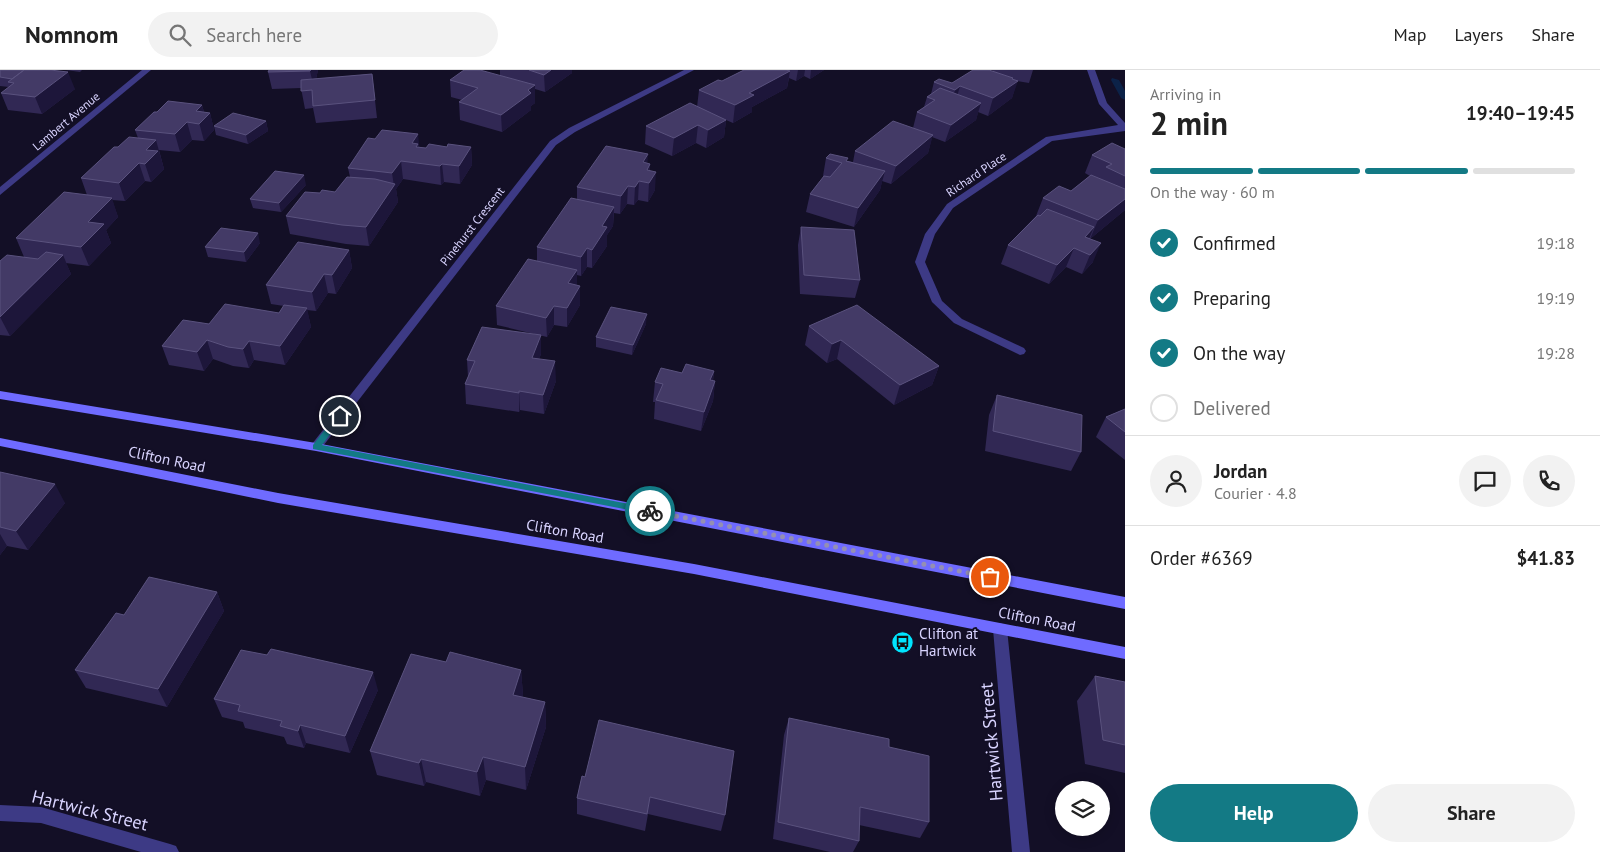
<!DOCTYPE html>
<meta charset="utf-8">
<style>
body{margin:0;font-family:"PT Sans",sans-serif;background:#f2f2f2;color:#222;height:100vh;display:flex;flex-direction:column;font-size:19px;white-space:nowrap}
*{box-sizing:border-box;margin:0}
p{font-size:16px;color:#767676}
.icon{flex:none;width:28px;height:28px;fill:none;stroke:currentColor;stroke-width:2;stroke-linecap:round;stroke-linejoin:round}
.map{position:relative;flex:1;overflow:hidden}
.panel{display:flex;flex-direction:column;background:#fff;width:475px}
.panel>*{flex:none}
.buttons{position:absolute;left:1055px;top:711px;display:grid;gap:10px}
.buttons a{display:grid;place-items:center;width:55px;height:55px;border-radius:50%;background:#fff;box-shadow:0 2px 12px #0003;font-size:25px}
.pin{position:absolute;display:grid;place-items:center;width:42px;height:42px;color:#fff;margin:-21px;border:2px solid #fff;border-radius:50%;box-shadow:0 1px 5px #0007}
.courier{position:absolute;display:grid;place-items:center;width:50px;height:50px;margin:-25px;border:4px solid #137a85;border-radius:50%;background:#fff;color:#222;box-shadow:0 1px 6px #0007}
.overview em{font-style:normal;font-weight:800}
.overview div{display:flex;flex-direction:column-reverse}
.overview{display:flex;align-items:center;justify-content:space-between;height:85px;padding:0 25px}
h1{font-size:32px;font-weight:800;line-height:38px}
.bar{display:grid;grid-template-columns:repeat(4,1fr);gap:8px 5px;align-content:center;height:60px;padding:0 25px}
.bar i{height:6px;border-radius:4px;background:#e0e0e0}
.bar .selected{background:#137a85}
.bar p{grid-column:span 4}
.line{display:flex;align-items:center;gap:12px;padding:0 25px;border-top:1px solid #e0e0e0}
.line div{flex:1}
.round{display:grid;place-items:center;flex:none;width:52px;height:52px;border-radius:26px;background:#f2f2f2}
ol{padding:0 25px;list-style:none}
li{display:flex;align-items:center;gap:15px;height:55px}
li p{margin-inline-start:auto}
li .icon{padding:5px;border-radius:50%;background:#137a85;color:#fff;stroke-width:4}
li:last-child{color:#767676}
li i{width:28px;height:28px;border:2px solid #e0e0e0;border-radius:50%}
.action{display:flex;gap:10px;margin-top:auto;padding:10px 25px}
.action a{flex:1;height:58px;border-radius:30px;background:#137a85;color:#fff;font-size:20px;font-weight:800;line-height:58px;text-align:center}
.action a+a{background:#f2f2f2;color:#222}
header{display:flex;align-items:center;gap:30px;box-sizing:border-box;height:70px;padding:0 25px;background:#fff;border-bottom:1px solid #e0e0e0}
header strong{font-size:24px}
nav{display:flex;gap:28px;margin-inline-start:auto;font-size:18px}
.search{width:350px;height:45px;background:#f2f2f2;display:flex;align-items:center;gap:12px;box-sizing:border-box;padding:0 18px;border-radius:28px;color:#767676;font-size:19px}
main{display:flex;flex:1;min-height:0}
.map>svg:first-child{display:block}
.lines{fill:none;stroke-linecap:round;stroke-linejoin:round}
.stream{fill:#0c2248;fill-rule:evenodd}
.street{fill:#3d3a85;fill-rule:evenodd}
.secondary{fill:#6f6bff;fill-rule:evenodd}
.wall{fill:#312854}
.shaded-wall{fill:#1d163a}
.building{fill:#433a66;stroke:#5a527e}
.route{fill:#137a85}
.done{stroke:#948fb3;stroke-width:5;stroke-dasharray:0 9}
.labels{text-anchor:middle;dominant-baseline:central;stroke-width:4;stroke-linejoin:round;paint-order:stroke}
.far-street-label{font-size:12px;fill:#d9d4ff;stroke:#130f26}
.street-label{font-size:15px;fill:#d9d4ff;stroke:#130f26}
.poi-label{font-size:15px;fill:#d9d4ff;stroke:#130f26;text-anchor:start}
.near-street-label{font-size:18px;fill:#d9d4ff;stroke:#130f26}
</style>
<header>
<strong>Nomnom</strong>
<div class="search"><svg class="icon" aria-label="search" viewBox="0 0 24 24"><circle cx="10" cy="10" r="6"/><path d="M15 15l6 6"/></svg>Search here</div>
<nav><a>Map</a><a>Layers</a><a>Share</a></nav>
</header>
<main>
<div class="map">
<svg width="1125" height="782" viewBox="0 0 1125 782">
<rect width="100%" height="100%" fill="#130f26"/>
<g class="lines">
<path class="stream" d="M1112,8L1119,10L1125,21V30L1121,28L1111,10Z"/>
<path class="street" d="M142,0H151L0,125V117Z
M684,0H694L575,62L556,75L320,380H312L310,377L312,374L550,71L569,58Z
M1087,0H1095L1107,33L1125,53V61L1052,71L953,138L935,164L925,192L942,231L962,249L1024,278L1026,281L1024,284L1020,285L954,253L932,232L915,192L925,164L947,134L1046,67L1118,55L1099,34Z
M1000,553L1005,555L1007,559L1030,782H1012L993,559L995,555Z
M0,735L41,737L170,774L176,776L179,782H141L41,753L0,751Z"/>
<path class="secondary" d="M0,321L316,373L1125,527V539L316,381L0,329Z
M0,368L278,423L694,494L1125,577V589L694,504L278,433L0,376Z"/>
</g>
<path class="wall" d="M0,0L75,19L42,44L8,40L1,23L9,17L0,16Z
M66,0H82L80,2Z
M269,0H318L316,9L372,4L377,48L316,53L313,38L305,39L301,18L272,19L268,2Z
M500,0H572V3L545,22L535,19V33L531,36V40L502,62L460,50L459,32L462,30L451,27L450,10L500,6Z
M744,0H824L810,9L804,6L796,11L789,8L787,18L752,37V42L733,53L726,50L724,67L706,78L696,73L672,86L645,74L646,56L697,37L699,20L722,11Z
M993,0H1033L1029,13L1017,11L1012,28L988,46L978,42L976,50L945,72L932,67L928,83L891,114L882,111L880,120L854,157L806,142L810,124L824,107L823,106L826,88L853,92L855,81L913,58L917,42L924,37L927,27L931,24L934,12L952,13L992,1Z
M202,35L204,42L210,43L214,60L204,71L192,70L180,82L159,80L164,99L151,112L145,111L125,131L112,130L118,147L106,160L111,173L89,196L66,193L71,204L10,266L0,265V191L24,187L16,168L87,125L81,108L118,77L138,68L135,60L157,42Z
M266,51L268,61L248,74L216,65L214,56Z
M447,77H471L472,95L460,114L444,112L441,115L403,109L396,119L398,132L369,176L346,174L290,164L286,146L320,123L335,122L350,107L348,98L419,78H426Z
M1125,79V140L1090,169L1093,192L1082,204L1066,197L1049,214L1001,194L1008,175L1036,146L1043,128L1071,121L1090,106L1085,103L1092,85Z
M647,93L650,94V100L655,120L648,132L638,130L634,135L627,134L620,144L614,143L613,156L607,165V176L592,198L587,197L581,206L577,205V215L580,235L567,257L554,255L547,267L497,255L496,236L537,191V177L577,130V117Z
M306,115L281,142L253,138L250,129Z
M801,157L860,210L855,228L800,224L798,175Z
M260,173L246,192L208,187L205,177Z
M349,180L352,198L336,224L328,223L316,241L307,240L311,257L285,295L254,290L249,298L233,296L213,289L204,301L169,295L162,276L209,254L279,243L284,236L271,234L266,215Z
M646,254L632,285L596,277V267Z
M809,256L939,296L932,315L894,335L837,289L827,293L805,275Z
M541,265V284L539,289L556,311L544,344L520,340L519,342L466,334L465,314L468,307L467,290Z
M714,301L713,311H715L713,331L701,361L654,349L655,332H653L655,312L682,303Z
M997,325L1081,382L1071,401L985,381L989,345Z
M1125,339V390L1096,367L1106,347Z
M0,402L65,433L28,480L7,476L0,485Z
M217,522L224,541L167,637L86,618L75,600Z
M446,592L521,600L523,625L522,627L545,632L546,657L526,720L486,710L480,726L426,712L424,716L377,705L370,681Z
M1095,606L1125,612V703L1085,694L1077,631Z
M378,620L350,683L306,673L304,678L287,674L284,667L245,658L243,652L222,647L214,629Z
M789,648L889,677L929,752L920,768L859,755V771L853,782H830L773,769L784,665Z
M582,706L725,745L721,761L648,744L645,761L577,744V728Z"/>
<path class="shaded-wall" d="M311,0H318L314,18L310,1Z
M551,0H572V3L545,22L544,5Z
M798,0H805L804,6L796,11Z
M811,0H824L810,9Z
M790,1L787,18L752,37V42L733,53L735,35L749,23Z
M68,2L75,19L42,44L35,27Z
M1013,8L1010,16L1018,11L1012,28L988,46L993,28Z
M535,15V33L531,36V40L502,62L501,45L528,20Z
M960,16L955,34L950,37L955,20Z
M981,33L976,50L945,72L951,55Z
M202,35L205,47L210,43L214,60L204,71L196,41Z
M726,50L724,67L706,78L708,60Z
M266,51L268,61L248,74L246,65Z
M187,52L192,70L180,82L175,64Z
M698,55L696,73L672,86L674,68Z
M418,64L420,82L412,73Z
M933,65L928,83L891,114L896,96Z
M156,70L164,99L151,112L145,94L146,80Z
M471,77L472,95L460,114L459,96Z
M648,84L647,100L650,94L649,112L643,92Z
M401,91L403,109L396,119L398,132L369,176L366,157L394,116L392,103Z
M139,93L145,111L125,131L119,113Z
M442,94L444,112L441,115L440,96Z
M885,101L880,120L854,157L858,138Z
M656,102L655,120L648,132L649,113Z
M304,105L306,115L281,142L279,133Z
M639,111L638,130L634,135L635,117Z
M628,116L627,134L620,144L621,126Z
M112,128L118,147L106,160L111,173L89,196L81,177L88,152Z
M1125,129V140L1090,169L1098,150Z
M614,137L613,156L607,165V176L592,198V180L602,156Z
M1094,157L1086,176L1085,167Z
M258,163L260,173L246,192L244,182Z
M1101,173L1093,192L1082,204L1090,185Z
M587,178V197L581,206V187Z
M1074,178L1066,197L1049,214L1057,195Z
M349,180L352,198L336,224L332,205Z
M63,185L71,204L10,266L0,247Z
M577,200V219L568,213Z
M324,204L328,223L316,241L312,222Z
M580,216V235L567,257V238Z
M554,236V255L547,267L546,248Z
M307,238L311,257L285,295L280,276Z
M647,244L646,254L632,285L633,275Z
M541,265V284L533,307L532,288Z
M207,270L213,289L204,301L197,282Z
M841,270L837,289L827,293L832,274Z
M249,271L254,290L249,298L243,279Z
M555,291L556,311L544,344L543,325Z
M939,296L932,315L894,335L900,315Z
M714,301L711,320L710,310Z
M715,311L713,331L701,361L704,342Z
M519,321L520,340L519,342Z
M55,414L65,433L28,480L16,461Z
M0,464L7,476L0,485Z
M217,522L224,541L167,637L158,619Z
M521,600L523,625L515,649L513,625Z
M373,602L378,620L350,683L345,666Z
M545,632L546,657L526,720L525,697Z
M300,655L306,673L304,678L298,661Z
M483,687L486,710L480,726L477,702Z
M421,689L426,712L424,716L419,693Z"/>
<path class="building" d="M0,0H24L12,9L0,7Z
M24,0H50L68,2L35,27L1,23L14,13L8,12Z
M269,0H311L310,1L268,2Z
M464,0H480L535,15L528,20L531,23L501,45L459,32L478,18L450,10Z
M529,0H551L544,5Z
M744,0H786L790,1L749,23L754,25L735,35L699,20L718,10L722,11Z
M973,0H989L1013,8L1012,9L1018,11L993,28L960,16L955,20L934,12L939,9L952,13Z
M372,4L375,30L313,36L312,20L301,21V10Z
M940,18L981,33L951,55L917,42L935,30L927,27Z
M168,31L202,35L196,41L210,43L199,54L187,52L175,64L135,60L154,42H157Z
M690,33L726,50L708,60L698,55L674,68L646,56Z
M233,43L266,51L246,65L214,56Z
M893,51L933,65L896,96L855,81Z
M382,60L418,64L412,73L418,74L416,77L426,78L429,74L447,77L448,74L471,77L459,96L442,94L440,96L401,91L392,103L348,98L368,68L375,69Z
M129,67L156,70L146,80L158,81L145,94L139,93L119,113L81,108L114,77H118Z
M1112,73L1125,79V106L1106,97L1112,94L1092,85Z
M606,76L648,84L643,92L650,94L647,100L656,102L649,113L639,111L635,117L628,116L621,126L577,117Z
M830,84L848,88L846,91L885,101L858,138L810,124L824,106L830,107L842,93L826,88Z
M275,101L304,105L279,133L250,129Z
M1091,105L1125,119V129L1098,150L1043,128L1059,116L1071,121Z
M347,107L375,109L395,114L366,157L342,155L286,146L305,122L320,123L322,120L335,122Z
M64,122L112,128L88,152L104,154L81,177L16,168Z
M571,128L614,137L602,156L607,157L592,180L587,178L581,187L537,177Z
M1047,139L1094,157L1085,167L1101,173L1090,185L1074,178L1057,195L1008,175L1038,145L1040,146Z
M801,157L854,160L860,210L804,205Z
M221,158L258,163L244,182L205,177Z
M298,172L349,180L332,205L324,204L312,222L266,215Z
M46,182L63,185L0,247V191L7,185L38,189Z
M528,189L577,200L568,213L580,216L567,238L554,236L546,248L496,236Z
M225,234L279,243L284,235L307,238L280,276L249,271L243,279L228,277L207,270L197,282L162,276L183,250L209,254Z
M857,235L939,296L900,315L841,270L832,274L809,256Z
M611,237L647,244L633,275L596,267Z
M482,257L541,265L532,288L555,291L543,325L519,321V323L465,314L475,291L467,290Z
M686,294L714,301L710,310L715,311L704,342L656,330L663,314L655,312L661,298L682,303Z
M997,325L1082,345L1081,382L993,361Z
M1125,339V362L1106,347Z
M0,402L55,414L16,461L0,457Z
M149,507L217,522L158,619L75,600L116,543L124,545Z
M271,579L373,602L345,666L300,655L298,661L280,656L282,651L238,641L240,635L214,629L241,580L267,585Z
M450,582L521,600L513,625L545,632L525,697L483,687L477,702L421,689L419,693L370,681L411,584L446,592Z
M1095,606L1125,612V675L1103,670Z
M789,648L889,669V677L929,686V752L860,737L859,771L778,752Z
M599,650L734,681L725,745L650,727L647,744L577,728L582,706L585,707Z"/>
<path class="route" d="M337,344H343L344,346L322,375L650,438L654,441L650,444L313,379V375Z"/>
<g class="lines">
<path class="done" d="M650,441L990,507"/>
</g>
<defs>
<symbol id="bus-disc" viewBox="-11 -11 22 22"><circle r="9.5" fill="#00e5ff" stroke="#130f26"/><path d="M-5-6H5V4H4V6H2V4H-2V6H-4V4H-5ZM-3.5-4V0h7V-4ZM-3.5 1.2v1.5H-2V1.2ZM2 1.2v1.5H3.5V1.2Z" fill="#111"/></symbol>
</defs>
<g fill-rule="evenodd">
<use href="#bus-disc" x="890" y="560" width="25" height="25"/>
</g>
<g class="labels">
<g class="far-street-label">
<text transform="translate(66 51) rotate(-40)">Lambert Avenue</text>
<text transform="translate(976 104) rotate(-34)">Richard Place</text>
<text transform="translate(472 156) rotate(-52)">Pinehurst Crescent</text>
</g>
<g class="street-label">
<text transform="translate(167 389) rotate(12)">Clifton Road</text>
<text transform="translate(565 461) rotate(10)">Clifton Road</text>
<text transform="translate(1037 549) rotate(11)">Clifton Road</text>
</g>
<g class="poi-label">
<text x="919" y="563">Clifton at<tspan x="919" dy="17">Hartwick</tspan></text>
</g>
<g class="near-street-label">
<text transform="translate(991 672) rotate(-95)">Hartwick Street</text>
<text transform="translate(90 740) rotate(14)">Hartwick Street</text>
</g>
</g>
</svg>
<div class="buttons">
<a><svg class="icon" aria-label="layers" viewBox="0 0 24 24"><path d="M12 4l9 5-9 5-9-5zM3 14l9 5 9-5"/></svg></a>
</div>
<div class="pin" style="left:990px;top:507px;background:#ea580c"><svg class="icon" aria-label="bag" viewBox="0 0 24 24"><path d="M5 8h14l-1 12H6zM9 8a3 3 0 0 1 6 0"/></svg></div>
<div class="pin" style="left:340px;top:346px;background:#1f2937"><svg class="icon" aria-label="home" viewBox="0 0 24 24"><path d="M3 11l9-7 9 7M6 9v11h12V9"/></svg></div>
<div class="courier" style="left:650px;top:441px"><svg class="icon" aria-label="bike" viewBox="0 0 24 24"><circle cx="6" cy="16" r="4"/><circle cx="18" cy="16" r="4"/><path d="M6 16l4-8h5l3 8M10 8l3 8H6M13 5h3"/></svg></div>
</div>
<section class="panel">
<div class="overview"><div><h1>2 min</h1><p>Arriving in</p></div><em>19:40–19:45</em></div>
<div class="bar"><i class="selected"></i><i class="selected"></i><i class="selected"></i><i></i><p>On the way · 60 m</p></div>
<ol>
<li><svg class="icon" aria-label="check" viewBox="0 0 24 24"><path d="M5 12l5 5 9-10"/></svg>Confirmed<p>19:18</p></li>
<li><svg class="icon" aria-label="check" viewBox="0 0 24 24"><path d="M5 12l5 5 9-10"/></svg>Preparing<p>19:19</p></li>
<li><svg class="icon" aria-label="check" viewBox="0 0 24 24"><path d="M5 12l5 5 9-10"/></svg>On the way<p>19:28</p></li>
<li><i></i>Delivered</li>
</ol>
<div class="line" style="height:90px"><a class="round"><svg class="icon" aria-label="person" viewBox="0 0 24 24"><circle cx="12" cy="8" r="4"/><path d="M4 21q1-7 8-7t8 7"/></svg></a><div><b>Jordan</b><p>Courier · 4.8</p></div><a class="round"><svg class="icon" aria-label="chat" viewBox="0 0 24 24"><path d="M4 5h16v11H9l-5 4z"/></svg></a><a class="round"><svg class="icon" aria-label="phone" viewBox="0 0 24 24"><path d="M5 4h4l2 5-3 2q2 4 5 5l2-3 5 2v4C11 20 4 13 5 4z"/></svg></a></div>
<div class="line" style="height:65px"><div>Order #6369</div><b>$41.83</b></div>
<div class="action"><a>Help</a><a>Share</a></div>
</section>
</main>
